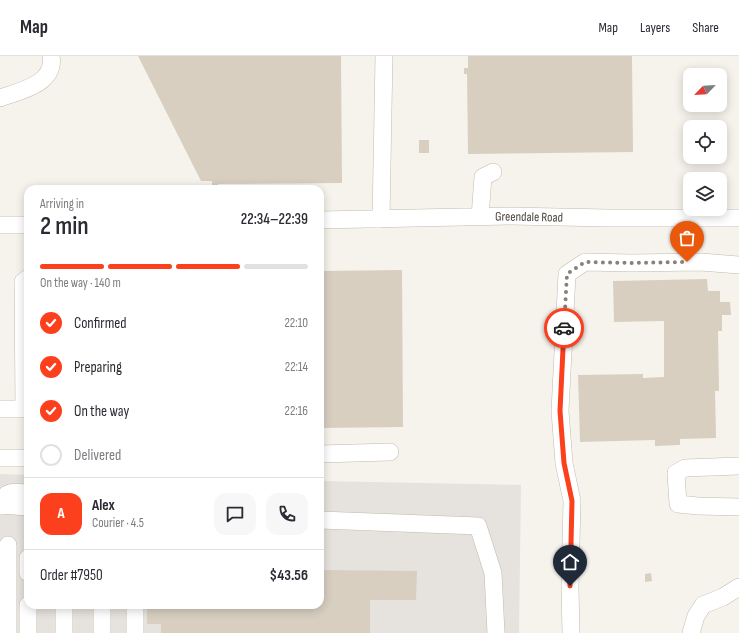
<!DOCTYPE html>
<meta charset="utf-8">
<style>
body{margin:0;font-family:"Sofia Sans Condensed",sans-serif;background:#f7f7f7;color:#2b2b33;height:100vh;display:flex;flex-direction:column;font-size:15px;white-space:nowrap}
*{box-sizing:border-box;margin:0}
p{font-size:13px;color:#7c7c81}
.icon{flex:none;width:22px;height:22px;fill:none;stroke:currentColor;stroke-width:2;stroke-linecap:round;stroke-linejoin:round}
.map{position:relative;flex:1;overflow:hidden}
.drawer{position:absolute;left:24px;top:129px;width:300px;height:424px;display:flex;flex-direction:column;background:#fff;border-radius:12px;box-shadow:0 2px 10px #0003}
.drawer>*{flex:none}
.needle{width:26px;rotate:245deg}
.buttons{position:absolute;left:683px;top:12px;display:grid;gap:8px}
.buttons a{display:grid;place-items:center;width:44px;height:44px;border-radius:8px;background:#fff;box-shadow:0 2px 10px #0003;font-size:20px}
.pin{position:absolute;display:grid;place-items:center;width:34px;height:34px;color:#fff;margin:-41px -17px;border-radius:50% 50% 50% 0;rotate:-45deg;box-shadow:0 0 4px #0007}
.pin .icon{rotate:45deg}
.courier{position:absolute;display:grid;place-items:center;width:40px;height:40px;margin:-20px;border:3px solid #fc3f1d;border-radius:50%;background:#fff;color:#222;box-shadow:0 1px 5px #0007}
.summary em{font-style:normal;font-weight:600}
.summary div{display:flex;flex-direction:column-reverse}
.summary{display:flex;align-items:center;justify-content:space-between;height:68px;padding:0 16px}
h1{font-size:26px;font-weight:600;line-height:30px}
.bar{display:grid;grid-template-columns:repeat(4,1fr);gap:6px 4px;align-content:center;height:48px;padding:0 16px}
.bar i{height:5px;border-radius:3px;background:#e1e1e2}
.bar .current{background:#fc3f1d}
.bar p{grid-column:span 4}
.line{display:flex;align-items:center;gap:10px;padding:0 16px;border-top:1px solid #e1e1e2}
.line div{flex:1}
.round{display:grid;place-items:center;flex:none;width:42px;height:42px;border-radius:12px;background:#f7f7f7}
ol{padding:0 16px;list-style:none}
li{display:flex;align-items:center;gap:12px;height:44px}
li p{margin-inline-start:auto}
li .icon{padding:4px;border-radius:50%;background:#fc3f1d;color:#fff;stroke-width:4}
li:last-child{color:#7c7c81}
li i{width:22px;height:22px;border:2px solid #e1e1e2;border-radius:50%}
header{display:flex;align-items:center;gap:24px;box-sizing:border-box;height:56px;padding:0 20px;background:#fff;border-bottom:1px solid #e1e1e2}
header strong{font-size:19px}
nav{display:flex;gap:22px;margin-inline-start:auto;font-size:14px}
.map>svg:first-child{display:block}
.industrial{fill:#e6e2dd}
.building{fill:#d8cfc1}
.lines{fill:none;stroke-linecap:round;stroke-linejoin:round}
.minor-casing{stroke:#c2bbae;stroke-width:18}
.minor{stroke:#fff;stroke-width:17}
.done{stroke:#878178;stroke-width:4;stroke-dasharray:0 7.2}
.route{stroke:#fc3f1d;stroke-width:5}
.labels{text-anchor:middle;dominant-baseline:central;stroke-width:3;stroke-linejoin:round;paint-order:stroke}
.street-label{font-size:13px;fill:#4b4439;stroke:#fff}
</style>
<header>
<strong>Map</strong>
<nav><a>Map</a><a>Layers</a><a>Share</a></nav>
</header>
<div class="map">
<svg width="739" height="577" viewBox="0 0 739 577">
<rect width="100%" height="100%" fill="#f6f3ec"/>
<path class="industrial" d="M0,418L28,419V549H320V425L521,429L519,577H0Z"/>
<path class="building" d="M138,0H341L342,127L218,128V133H212V125H201Z
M468,0H632L633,96L468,98L467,18H464V12H468Z
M419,84H429V97H419Z
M402,214L403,371L320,372V215Z
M707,223L708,235H720V246H730L731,259H722V275H718L719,335H715L716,382L680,383V389L655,390V384L580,386L578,319L643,318V322L664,321V265L614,266L613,225Z
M320,514L417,515L416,544H370V577H161V568H147V549H320Z
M651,517L652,525L645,526V518Z"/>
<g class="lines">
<defs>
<path id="minor" d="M0,42C20,35 56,28 51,0
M480,161L483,121L493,116
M381,163L384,0
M320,164L510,160L608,162H739
M0,169H28
M0,353H28
M24,353L23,226L28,222
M320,398L390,396
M0,402H28
M739,410L685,412L676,417L678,448L698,450L739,451
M0,449L28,451
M3,450C3,447 3,442 5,440C10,434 22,437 28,437
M320,464L478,470L493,517L496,577
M28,502V517
M28,549V577
M135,549V577
M8,577V489
M64,577V549
M102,577V549
M571,577L570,531L572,445L564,407L560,355L567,218L585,206L631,207L701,206L739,209
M691,577L696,560L703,549L723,541L739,531"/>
</defs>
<use href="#minor" class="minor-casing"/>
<use href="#minor" class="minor"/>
</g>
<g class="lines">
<path class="done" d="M564,272L567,218L585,206L631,207L687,206"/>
<path class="route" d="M564,272L560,355L564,407L572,445L570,530"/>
</g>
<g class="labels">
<g class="street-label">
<text transform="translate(529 161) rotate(1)">Greendale Road</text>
</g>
</g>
</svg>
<div class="buttons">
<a><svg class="needle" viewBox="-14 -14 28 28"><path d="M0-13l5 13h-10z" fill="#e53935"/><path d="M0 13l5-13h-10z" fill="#7c7c81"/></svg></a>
<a><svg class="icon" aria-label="locate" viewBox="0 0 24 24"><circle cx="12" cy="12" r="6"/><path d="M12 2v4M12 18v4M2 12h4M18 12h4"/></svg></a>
<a><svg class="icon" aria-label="layers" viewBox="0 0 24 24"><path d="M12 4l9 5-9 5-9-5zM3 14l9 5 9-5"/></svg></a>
</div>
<div class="pin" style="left:687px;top:206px;background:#ea580c"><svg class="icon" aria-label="bag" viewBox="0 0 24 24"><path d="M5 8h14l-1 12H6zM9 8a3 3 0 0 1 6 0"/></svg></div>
<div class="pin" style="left:570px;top:530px;background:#1f2937"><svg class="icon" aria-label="home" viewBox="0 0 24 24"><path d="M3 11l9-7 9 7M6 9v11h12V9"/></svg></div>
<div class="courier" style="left:564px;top:272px"><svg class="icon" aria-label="car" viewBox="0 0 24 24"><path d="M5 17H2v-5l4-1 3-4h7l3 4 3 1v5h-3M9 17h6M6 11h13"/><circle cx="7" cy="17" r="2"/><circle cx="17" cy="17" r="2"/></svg></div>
<section class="drawer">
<div class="summary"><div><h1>2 min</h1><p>Arriving in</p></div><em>22:34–22:39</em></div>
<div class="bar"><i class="current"></i><i class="current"></i><i class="current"></i><i></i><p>On the way · 140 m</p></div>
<ol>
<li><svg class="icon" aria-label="check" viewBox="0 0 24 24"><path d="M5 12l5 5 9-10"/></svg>Confirmed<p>22:10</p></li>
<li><svg class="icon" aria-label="check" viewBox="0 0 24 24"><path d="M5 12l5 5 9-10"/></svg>Preparing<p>22:14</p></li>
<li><svg class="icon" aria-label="check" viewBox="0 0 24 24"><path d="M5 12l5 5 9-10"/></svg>On the way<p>22:16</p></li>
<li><i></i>Delivered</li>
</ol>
<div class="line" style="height:72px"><b class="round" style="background:#fc3f1d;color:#fff">A</b><div><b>Alex</b><p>Courier · 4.5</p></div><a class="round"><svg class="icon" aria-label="chat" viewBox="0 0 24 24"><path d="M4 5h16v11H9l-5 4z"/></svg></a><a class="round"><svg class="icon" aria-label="phone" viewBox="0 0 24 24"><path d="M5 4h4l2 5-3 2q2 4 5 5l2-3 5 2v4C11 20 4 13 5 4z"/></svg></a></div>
<div class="line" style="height:52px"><div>Order #7950</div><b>$43.56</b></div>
</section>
</div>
